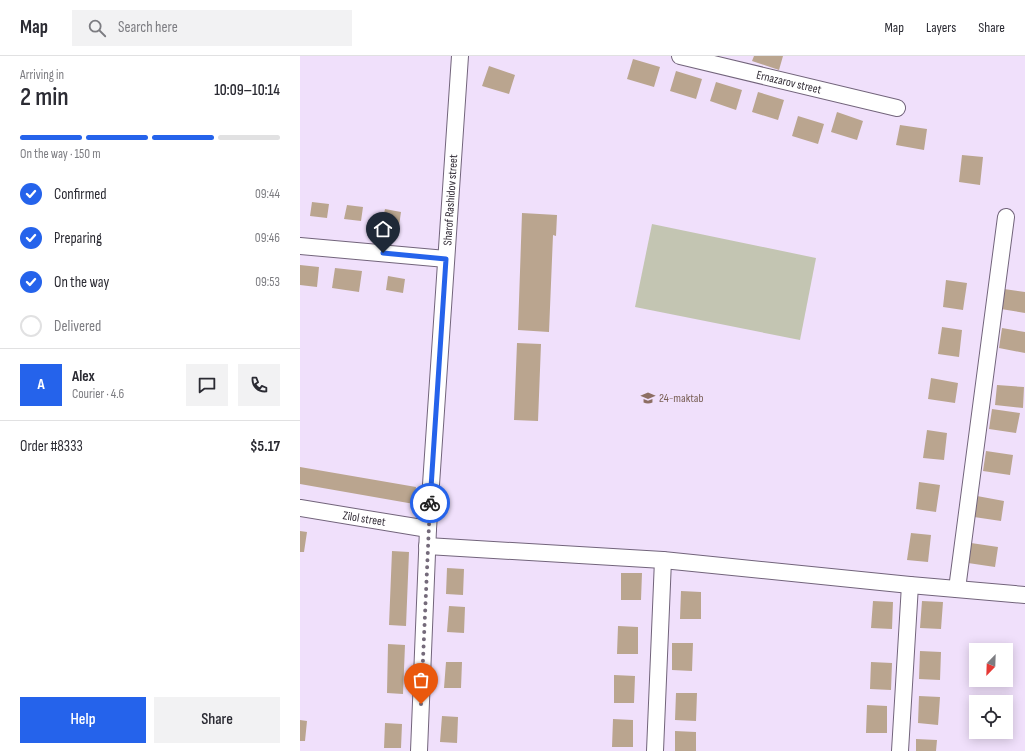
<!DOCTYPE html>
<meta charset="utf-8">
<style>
body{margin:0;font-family:"Sofia Sans Condensed",sans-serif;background:#f2f2f3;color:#2b2b33;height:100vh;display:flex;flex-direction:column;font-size:15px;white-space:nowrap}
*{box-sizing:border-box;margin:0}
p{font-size:13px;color:#7c7c81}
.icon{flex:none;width:22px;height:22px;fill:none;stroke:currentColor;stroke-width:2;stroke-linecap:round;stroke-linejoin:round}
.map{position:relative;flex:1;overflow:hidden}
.drawer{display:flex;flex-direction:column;background:#fff;width:300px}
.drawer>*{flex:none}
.needle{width:26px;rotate:203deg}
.buttons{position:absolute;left:669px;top:587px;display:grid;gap:8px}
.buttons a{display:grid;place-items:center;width:44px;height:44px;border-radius:0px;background:#fff;box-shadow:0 2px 10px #0003;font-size:20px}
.pin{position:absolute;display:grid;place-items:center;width:34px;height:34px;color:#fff;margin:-41px -17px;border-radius:50% 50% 50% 0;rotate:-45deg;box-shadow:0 0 4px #0007}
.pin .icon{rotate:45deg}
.courier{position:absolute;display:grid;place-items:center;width:40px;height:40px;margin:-20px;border:3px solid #2563eb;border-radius:50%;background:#fff;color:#222;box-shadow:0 1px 5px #0007}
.headline em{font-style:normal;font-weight:600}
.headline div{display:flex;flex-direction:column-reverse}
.headline{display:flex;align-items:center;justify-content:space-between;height:68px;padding:0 20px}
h1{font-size:26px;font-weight:600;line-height:30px}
.bar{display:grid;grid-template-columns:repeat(4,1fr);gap:6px 4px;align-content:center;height:48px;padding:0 20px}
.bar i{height:5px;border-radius:3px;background:#e1e1e2}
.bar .active{background:#2563eb}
.bar p{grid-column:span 4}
.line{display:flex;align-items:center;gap:10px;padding:0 20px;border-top:1px solid #e1e1e2}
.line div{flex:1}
.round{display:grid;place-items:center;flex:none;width:42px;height:42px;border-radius:0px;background:#f2f2f3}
ol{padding:0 20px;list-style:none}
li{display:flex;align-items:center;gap:12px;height:44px}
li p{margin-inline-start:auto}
li .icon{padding:4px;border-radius:50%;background:#2563eb;color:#fff;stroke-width:4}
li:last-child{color:#7c7c81}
li i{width:22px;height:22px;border:2px solid #e1e1e2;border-radius:50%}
.action{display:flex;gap:8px;margin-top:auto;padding:8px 20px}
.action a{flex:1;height:46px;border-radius:0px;background:#2563eb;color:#fff;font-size:16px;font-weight:600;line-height:46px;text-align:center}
.action a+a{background:#f2f2f3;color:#2b2b33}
header{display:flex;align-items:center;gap:24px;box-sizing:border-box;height:56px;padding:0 20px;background:#fff;border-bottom:1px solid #e1e1e2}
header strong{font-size:19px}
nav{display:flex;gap:22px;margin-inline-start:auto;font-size:14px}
.search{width:280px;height:36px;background:#f2f2f3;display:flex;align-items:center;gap:10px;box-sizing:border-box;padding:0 14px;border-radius:0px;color:#7c7c81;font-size:15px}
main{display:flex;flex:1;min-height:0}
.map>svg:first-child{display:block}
.green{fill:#c3c5b2}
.building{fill:#baa58f}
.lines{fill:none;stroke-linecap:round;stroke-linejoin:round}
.street-casing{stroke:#72647b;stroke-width:18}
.street{stroke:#fff;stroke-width:16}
.done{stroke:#746a7a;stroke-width:4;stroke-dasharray:0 7.2}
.route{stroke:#2563eb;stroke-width:5}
.labels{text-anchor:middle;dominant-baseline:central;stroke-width:4;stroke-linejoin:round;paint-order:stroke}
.street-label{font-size:12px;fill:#312b35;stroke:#f0e0fb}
.education-label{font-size:12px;fill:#785e54;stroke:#f0e0fb;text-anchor:start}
</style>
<header>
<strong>Map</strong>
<div class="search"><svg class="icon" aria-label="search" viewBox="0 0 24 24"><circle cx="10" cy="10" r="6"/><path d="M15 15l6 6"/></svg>Search here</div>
<nav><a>Map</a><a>Layers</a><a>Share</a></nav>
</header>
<main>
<section class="drawer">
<div class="headline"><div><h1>2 min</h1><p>Arriving in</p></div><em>10:09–10:14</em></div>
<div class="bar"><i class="active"></i><i class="active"></i><i class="active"></i><i></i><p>On the way · 150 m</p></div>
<ol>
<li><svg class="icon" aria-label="check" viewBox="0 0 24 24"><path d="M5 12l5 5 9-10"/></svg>Confirmed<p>09:44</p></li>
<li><svg class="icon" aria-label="check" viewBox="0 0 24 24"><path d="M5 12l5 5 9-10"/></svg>Preparing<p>09:46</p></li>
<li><svg class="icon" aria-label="check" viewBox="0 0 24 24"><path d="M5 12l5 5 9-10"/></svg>On the way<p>09:53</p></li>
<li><i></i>Delivered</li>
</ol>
<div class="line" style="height:72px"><b class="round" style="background:#2563eb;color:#fff">A</b><div><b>Alex</b><p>Courier · 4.6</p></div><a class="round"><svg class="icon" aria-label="chat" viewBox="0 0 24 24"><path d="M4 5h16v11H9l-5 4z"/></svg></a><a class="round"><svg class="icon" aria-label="phone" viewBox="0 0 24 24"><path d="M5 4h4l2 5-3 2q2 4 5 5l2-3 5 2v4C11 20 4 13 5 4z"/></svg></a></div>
<div class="line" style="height:52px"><div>Order #8333</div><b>$5.17</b></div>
<div class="action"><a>Help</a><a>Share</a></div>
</section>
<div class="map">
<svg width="725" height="695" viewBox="0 0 725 695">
<rect width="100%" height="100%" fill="#f0e0fb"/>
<path class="green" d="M352,168L516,202L500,284L335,251Z"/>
<path class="building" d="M454,0H483L479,14L452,5Z
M333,3L360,11L354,31L327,23Z
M189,10L215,19L209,38L182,30Z
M376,15L402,23L396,43L370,35Z
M416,26L442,34L436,54L410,45Z
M458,36L484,44L478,64L452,56Z
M537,56L563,65L557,84L531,76Z
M498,60L524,68L518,88L492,80Z
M600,69L627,73L624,94L596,89Z
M662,99L683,101L680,129L659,126Z
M12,146L29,148L27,162L10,160Z
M47,149L63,151L61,165L44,163Z
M85,153L101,156L99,170L82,167Z
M222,157L257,159L256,180L253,179L249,276L218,274Z
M0,209L19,211L17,231L0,229Z
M35,212L62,215L59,236L32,232Z
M88,220L105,223L103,237L86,234Z
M646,224L667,227L663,254L643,251Z
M704,233L725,236V257L701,253Z
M642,271L662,274L659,301L638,298Z
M702,272L725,276V297L699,292Z
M217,287L241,288L238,365L214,364Z
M631,322L658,327L655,347L628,343Z
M697,329L724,331L723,352L695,349Z
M692,353L720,357L716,377L689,373Z
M627,374L647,377L644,404L623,402Z
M686,395L713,399L710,419L683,415Z
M0,411L116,431L114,448L0,428Z
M619,426L640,429L636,456L616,453Z
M677,440L704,445L701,465L674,461Z
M0,475L7,476L4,496H0Z
M611,477L631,479L628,506L607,504Z
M671,487L698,491L695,511L668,507Z
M92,495L109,496L106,570L89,569Z
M147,512L164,513L163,539L146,538Z
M321,517H342L341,544H321Z
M381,535L401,536V563H380Z
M573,545L593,546L592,573L571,572Z
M622,545L643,546L641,573L620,572Z
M149,550L165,551L164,577L147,576Z
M318,570L338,571V598H317Z
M372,587H393L392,615L372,614Z
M88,588L105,589L103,638L87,637Z
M620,595L641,596L640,624L619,623Z
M146,606H162L161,632H144Z
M571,606L592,607L591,634L570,633Z
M314,619L335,620L334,647H314Z
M376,637H397L396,665L375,664Z
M619,640L640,641L638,669L618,667Z
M567,649L587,650V677H566Z
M142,660L158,661L157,687L140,686Z
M313,663L333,664V691H312Z
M0,664L7,665L5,685H0Z
M85,667L102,668L101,692H84Z
M375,675L396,676V695H375Z
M616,683L637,684L636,695H616Z"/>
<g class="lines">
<defs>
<g id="street">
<path id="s1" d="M380,0L597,52"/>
<path d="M0,190L146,203"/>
<path id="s2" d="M0,452L128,473"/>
<path d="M127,490L363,504L610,529L725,539"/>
<path d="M657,533L706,161"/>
<path id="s3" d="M119,695L128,473L160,0"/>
<path d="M355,695L363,504"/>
<path d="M600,695L610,529"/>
</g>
</defs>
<use href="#street" class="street-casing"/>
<use href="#street" class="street"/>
</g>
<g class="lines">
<path class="done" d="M121,648L130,447"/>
<path class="route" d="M83,197L146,203L130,447"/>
</g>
<defs>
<symbol id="school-bare" viewBox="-9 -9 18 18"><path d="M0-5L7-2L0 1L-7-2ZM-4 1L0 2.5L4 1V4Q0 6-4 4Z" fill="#8d6e63" stroke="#f0e0fb" stroke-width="2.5" paint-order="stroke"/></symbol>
</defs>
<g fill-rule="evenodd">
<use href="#school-bare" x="338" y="332" width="20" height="20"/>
</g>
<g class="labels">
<g class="street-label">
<text stroke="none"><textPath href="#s1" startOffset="112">Ernazarov street</textPath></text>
<text stroke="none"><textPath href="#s3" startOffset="552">Sharof Rashidov street</textPath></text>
<text stroke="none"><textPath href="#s2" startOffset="65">Zilol street</textPath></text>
</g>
<g class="education-label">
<text x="359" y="342">24-maktab</text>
</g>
</g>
</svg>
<div class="buttons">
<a><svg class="needle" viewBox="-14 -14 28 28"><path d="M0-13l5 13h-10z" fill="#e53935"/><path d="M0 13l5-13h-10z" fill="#7c7c81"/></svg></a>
<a><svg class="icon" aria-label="locate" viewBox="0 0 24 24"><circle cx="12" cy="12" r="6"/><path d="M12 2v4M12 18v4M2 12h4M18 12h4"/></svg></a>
</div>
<div class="pin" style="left:121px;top:648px;background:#ea580c"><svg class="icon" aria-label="bag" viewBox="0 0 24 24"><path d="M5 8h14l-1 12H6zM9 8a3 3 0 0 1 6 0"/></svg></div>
<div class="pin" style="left:83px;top:197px;background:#1f2937"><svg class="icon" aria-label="home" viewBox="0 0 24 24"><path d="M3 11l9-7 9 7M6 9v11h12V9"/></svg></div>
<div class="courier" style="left:130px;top:447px"><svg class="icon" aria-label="bike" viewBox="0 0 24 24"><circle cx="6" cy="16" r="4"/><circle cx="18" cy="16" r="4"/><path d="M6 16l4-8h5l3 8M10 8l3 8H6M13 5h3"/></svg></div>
</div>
</main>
